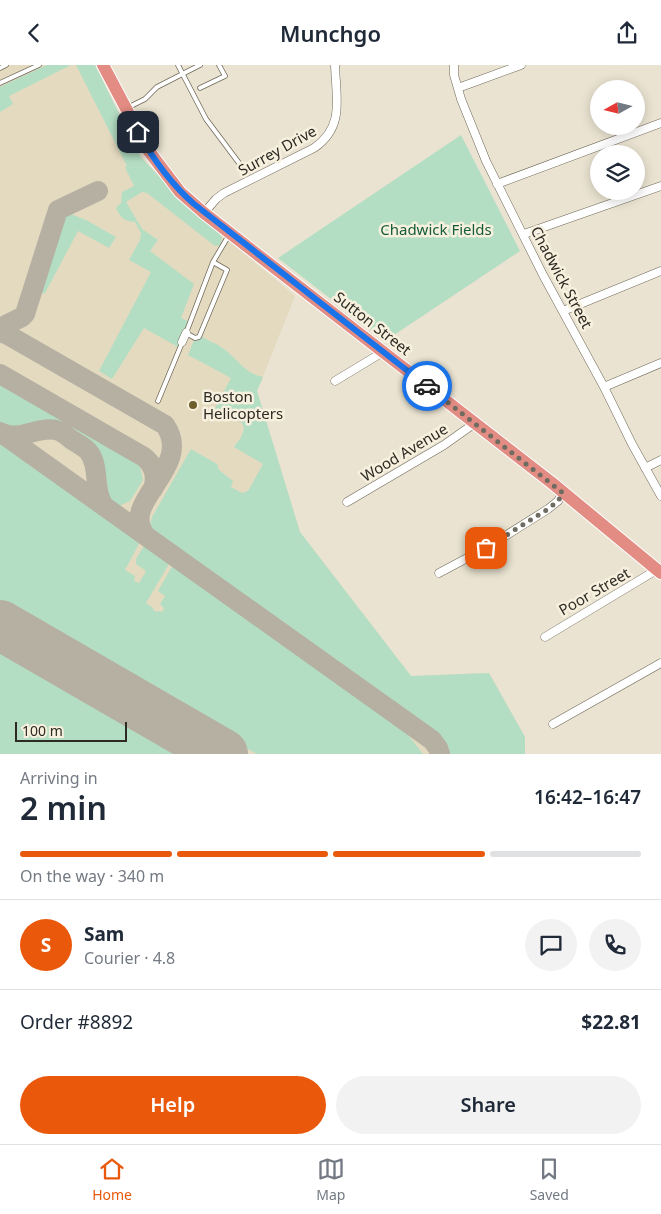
<!DOCTYPE html>
<meta charset="utf-8">
<style>
body{margin:0;font-family:"Noto Sans",sans-serif;background:#f2f2f3;color:#1f2937;height:100vh;display:flex;flex-direction:column;font-size:19px;white-space:nowrap}
*{box-sizing:border-box;margin:0}
p{font-size:16px;color:#747a83}
.icon{flex:none;width:28px;height:28px;fill:none;stroke:currentColor;stroke-width:2;stroke-linecap:round;stroke-linejoin:round}
.map{position:relative;height:689px;overflow:hidden}
.drawer{display:flex;flex-direction:column;background:#fff;flex:1}
.drawer>*{flex:none}
.needle{width:32px;rotate:262deg}
.buttons{position:absolute;left:590px;top:15px;display:grid;gap:10px}
.buttons a{display:grid;place-items:center;width:55px;height:55px;border-radius:50%;background:#fff;box-shadow:0 2px 12px #0003;font-size:25px}
.scale{position:absolute;left:15px;bottom:12px;width:112px;box-sizing:border-box;padding-left:5px;border:2px solid #2c2a23;border-top:0;font-size:14px;line-height:18px;white-space:nowrap;color:#2c2a23;-webkit-text-stroke:4px #f7f0de;paint-order:stroke}
.pin{position:absolute;display:grid;place-items:center;width:42px;height:42px;color:#fff;margin:-21px;border-radius:10px;box-shadow:0 2px 8px #0006}
.courier{position:absolute;display:grid;place-items:center;width:50px;height:50px;margin:-25px;border:4px solid #1a73e8;border-radius:50%;background:#fff;color:#222;box-shadow:0 1px 6px #0007}
.overview em{font-style:normal;font-weight:600}
.overview div{display:flex;flex-direction:column-reverse}
.overview{display:flex;align-items:center;justify-content:space-between;height:85px;padding:0 20px}
h1{font-size:32px;font-weight:600;line-height:38px}
.bar{display:grid;grid-template-columns:repeat(4,1fr);gap:8px 5px;align-content:center;height:60px;padding:0 20px}
.bar i{height:6px;border-radius:4px;background:#e0e1e3}
.bar .on{background:#ea580c}
.bar p{grid-column:span 4}
.line{display:flex;align-items:center;gap:12px;padding:0 20px;border-top:1px solid #e0e1e3}
.line div{flex:1}
.round{display:grid;place-items:center;flex:none;width:52px;height:52px;border-radius:26px;background:#f2f2f3}
.primary-button{display:flex;gap:10px;margin-top:auto;padding:10px 20px}
.primary-button a{flex:1;height:58px;border-radius:30px;background:#ea580c;color:#fff;font-size:20px;font-weight:600;line-height:58px;text-align:center}
.primary-button a+a{background:#f2f2f3;color:#1f2937}
header{display:flex;justify-content:space-between;align-items:center;height:65px;padding:0 20px;background:#fff;font-size:22px;font-weight:600}
.tabs{display:flex;justify-content:space-around;align-items:center;height:70px;border-top:1px solid #e0e1e3;background:#fff;font-size:14px;color:#747a83}
.tabs a{display:grid;justify-items:center;gap:2px}
.tabs .on{color:#ea580c}
.map>svg:first-child{display:block}
.built{fill:#e3dac0}
.green{fill:#b4dec3}
.lines{fill:none;stroke-linecap:round;stroke-linejoin:round}
.taxiway{stroke:#b6b0a2;stroke-width:20}
.runway{stroke:#b6b0a2;stroke-width:50}
.service-casing{stroke:#6f6959;stroke-width:5.5}
.minor-casing{stroke:#6f6959;stroke-width:9}
.trunk-casing{stroke:#fff;stroke-width:14}
.service{stroke:#fff;stroke-width:4}
.minor{stroke:#fff;stroke-width:8}
.trunk{stroke:#e28c84;stroke-width:12}
.done{stroke:#6e6b60;stroke-width:5;stroke-dasharray:0 9}
.route{stroke:#1a73e8;stroke-width:6}
.poi-dot{fill:#6d5f2c;stroke:#f7f0de;stroke-width:2}
.labels{text-anchor:middle;dominant-baseline:central;stroke-width:5;stroke-linejoin:round;paint-order:stroke}
.street-label{font-size:15px;fill:#2c2a23;stroke:#f7f0de}
.park-label{font-size:15px;fill:#145c39;stroke:#f7f0de}
.poi-label{font-size:15px;fill:#2c2a23;stroke:#f7f0de;text-anchor:start}
</style>
<header><svg class="icon" aria-label="back" viewBox="0 0 24 24"><path d="M15 5l-7 7 7 7"/></svg>Munchgo<svg class="icon" aria-label="share" viewBox="0 0 24 24"><path d="M12 15V3M7 8l5-5 5 5M5 13v7h14v-7"/></svg></header>
<div class="map">
<svg width="661" height="689" viewBox="0 0 661 689">
<rect width="100%" height="100%" fill="#eae3d1"/>
<path class="built" d="M0,0H95L140,91L183,137L295,231L257,326L300,467L411,611L489,608L525,672V689H0Z"/>
<path class="green" d="M47,0H71L9,31L13,39L0,47V22Z
M76,0H95L140,91L183,137L220,169L222,173L220,180L215,181L147,128L142,127L126,137L142,164L158,175L150,186L194,219L181,253L190,257L178,282L144,263L112,314L99,306L151,207L129,195L140,175L141,168L135,157C123,156 121,153 116,143L121,138L122,127L134,121L125,102L127,101Z
M461,70L520,186L385,276L278,193Z
M68,148L86,155L116,172L109,183L78,166L45,228L38,229L62,150Z
M200,270C207,276 214,277 221,282C237,292 243,308 263,312L257,326L300,467L411,611L489,608L525,672V689H445L442,679L438,673L154,470L150,460L152,452L191,384L217,399L219,405L233,416L231,422L242,428L248,426L263,399L234,382C239,375 247,367 242,358L217,344L215,346L214,345L231,313L188,290L195,273Z
M0,319L140,401L143,415L130,436L119,441L106,435L97,385L59,358L10,365L0,360Z
M0,375L141,475L125,505L135,511L134,516L139,518L146,506L136,499V494L145,479L169,495V499L146,538L153,543V545L157,547L158,546L162,547L164,543L160,539L165,531L158,526L171,503L175,500L317,601L399,662L409,671L423,689H257L0,540Z
M0,581L185,689H0Z"/>
<g class="lines">
<path class="taxiway" d="M0,263L22,252L25,249L58,145L98,126
M0,267L8,270L165,360C195,403 117,437 146,471
M0,309L144,392C155,401 157,412 153,424
M0,367L432,675L438,683L440,689
M2,368C20,377 41,359 59,366C64,368 68,372 72,375C77,378 84,382 88,386C101,401 92,427 105,442"/>
<path class="runway" d="M0,560L223,689"/>
<defs>
<path id="service" d="M178,0L206,54L239,98
M0,3L6,0
M0,18L39,0
M200,23L225,11L219,0
M127,43L145,34L157,22L200,0
M213,197L227,205L199,272L195,273L186,268L213,197L229,170
M158,336L182,278"/>
<path id="minor" d="M454,0V10L461,34L486,96L543,210L604,322L632,379L661,431
M458,23L521,0
M497,119L661,58
M204,148L216,134L224,128L314,83C345,62 336,33 335,0
M524,169L661,121
M563,246L661,206
M182,277L186,268
M335,316L383,287
M604,322L661,298
M645,403L661,395
M347,437L444,380L475,358
M439,508L486,483L548,444L558,436L563,427
M545,572L658,504
M553,659L661,598"/>
<path id="trunk" d="M103,0L148,85L180,127L204,148L552,418L661,508"/>
</defs>
<use href="#service" class="service-casing"/>
<use href="#minor" class="minor-casing"/>
<use href="#trunk" class="trunk-casing"/>
<use href="#service" class="service"/>
<use href="#minor" class="minor"/>
<use href="#trunk" class="trunk"/>
</g>
<g class="lines">
<path class="done" d="M427,321L563,428L558,436L548,444L486,483"/>
<path class="route" d="M138,67C153,94 171,119 194,139L427,321"/>
</g>
<circle class="poi-dot" cx="193" cy="340" r="5"/>
<g class="labels">
<g class="street-label">
<text transform="translate(277 85) rotate(-29)">Surrey Drive</text>
<text transform="translate(562 212) rotate(62)">Chadwick Street</text>
<text transform="translate(373 258) rotate(38)">Sutton Street</text>
<text transform="translate(404 387) rotate(-31)">Wood Avenue</text>
<text transform="translate(594 526) rotate(-30)">Poor Street</text>
</g>
<g class="park-label">
<text x="436" y="164">Chadwick Fields</text>
</g>
<g class="poi-label">
<text x="203" y="331">Boston<tspan x="203" dy="17">Helicopters</tspan></text>
</g>
</g>
</svg>
<div class="buttons">
<a><svg class="needle" viewBox="-14 -14 28 28"><path d="M0-13l5 13h-10z" fill="#e53935"/><path d="M0 13l5-13h-10z" fill="#747a83"/></svg></a>
<a><svg class="icon" aria-label="layers" viewBox="0 0 24 24"><path d="M12 4l9 5-9 5-9-5zM3 14l9 5 9-5"/></svg></a>
</div>
<div class="scale">100 m</div>
<div class="pin" style="left:486px;top:483px;background:#ea580c"><svg class="icon" aria-label="bag" viewBox="0 0 24 24"><path d="M5 8h14l-1 12H6zM9 8a3 3 0 0 1 6 0"/></svg></div>
<div class="pin" style="left:138px;top:67px;background:#1f2937"><svg class="icon" aria-label="home" viewBox="0 0 24 24"><path d="M3 11l9-7 9 7M6 9v11h12V9"/></svg></div>
<div class="courier" style="left:427px;top:321px"><svg class="icon" aria-label="car" viewBox="0 0 24 24"><path d="M5 17H2v-5l4-1 3-4h7l3 4 3 1v5h-3M9 17h6M6 11h13"/><circle cx="7" cy="17" r="2"/><circle cx="17" cy="17" r="2"/></svg></div>
</div>
<section class="drawer">
<div class="overview"><div><h1>2 min</h1><p>Arriving in</p></div><em>16:42–16:47</em></div>
<div class="bar"><i class="on"></i><i class="on"></i><i class="on"></i><i></i><p>On the way · 340 m</p></div>
<div class="line" style="height:90px"><b class="round" style="background:#ea580c;color:#fff">S</b><div><b>Sam</b><p>Courier · 4.8</p></div><a class="round"><svg class="icon" aria-label="chat" viewBox="0 0 24 24"><path d="M4 5h16v11H9l-5 4z"/></svg></a><a class="round"><svg class="icon" aria-label="phone" viewBox="0 0 24 24"><path d="M5 4h4l2 5-3 2q2 4 5 5l2-3 5 2v4C11 20 4 13 5 4z"/></svg></a></div>
<div class="line" style="height:65px"><div>Order #8892</div><b>$22.81</b></div>
<div class="primary-button"><a>Help</a><a>Share</a></div>
</section>
<nav class="tabs">
<a class="on"><svg class="icon" aria-label="home" viewBox="0 0 24 24"><path d="M3 11l9-7 9 7M6 9v11h12V9"/></svg>Home</a>
<a><svg class="icon" aria-label="map" viewBox="0 0 24 24"><path d="M3 6l6-2 6 2 6-2v14l-6 2-6-2-6 2zM9 4v14M15 6v14"/></svg>Map</a>
<a><svg class="icon" aria-label="saved" viewBox="0 0 24 24"><path d="M7 4h10v16l-5-4-5 4z"/></svg>Saved</a>
</nav>
